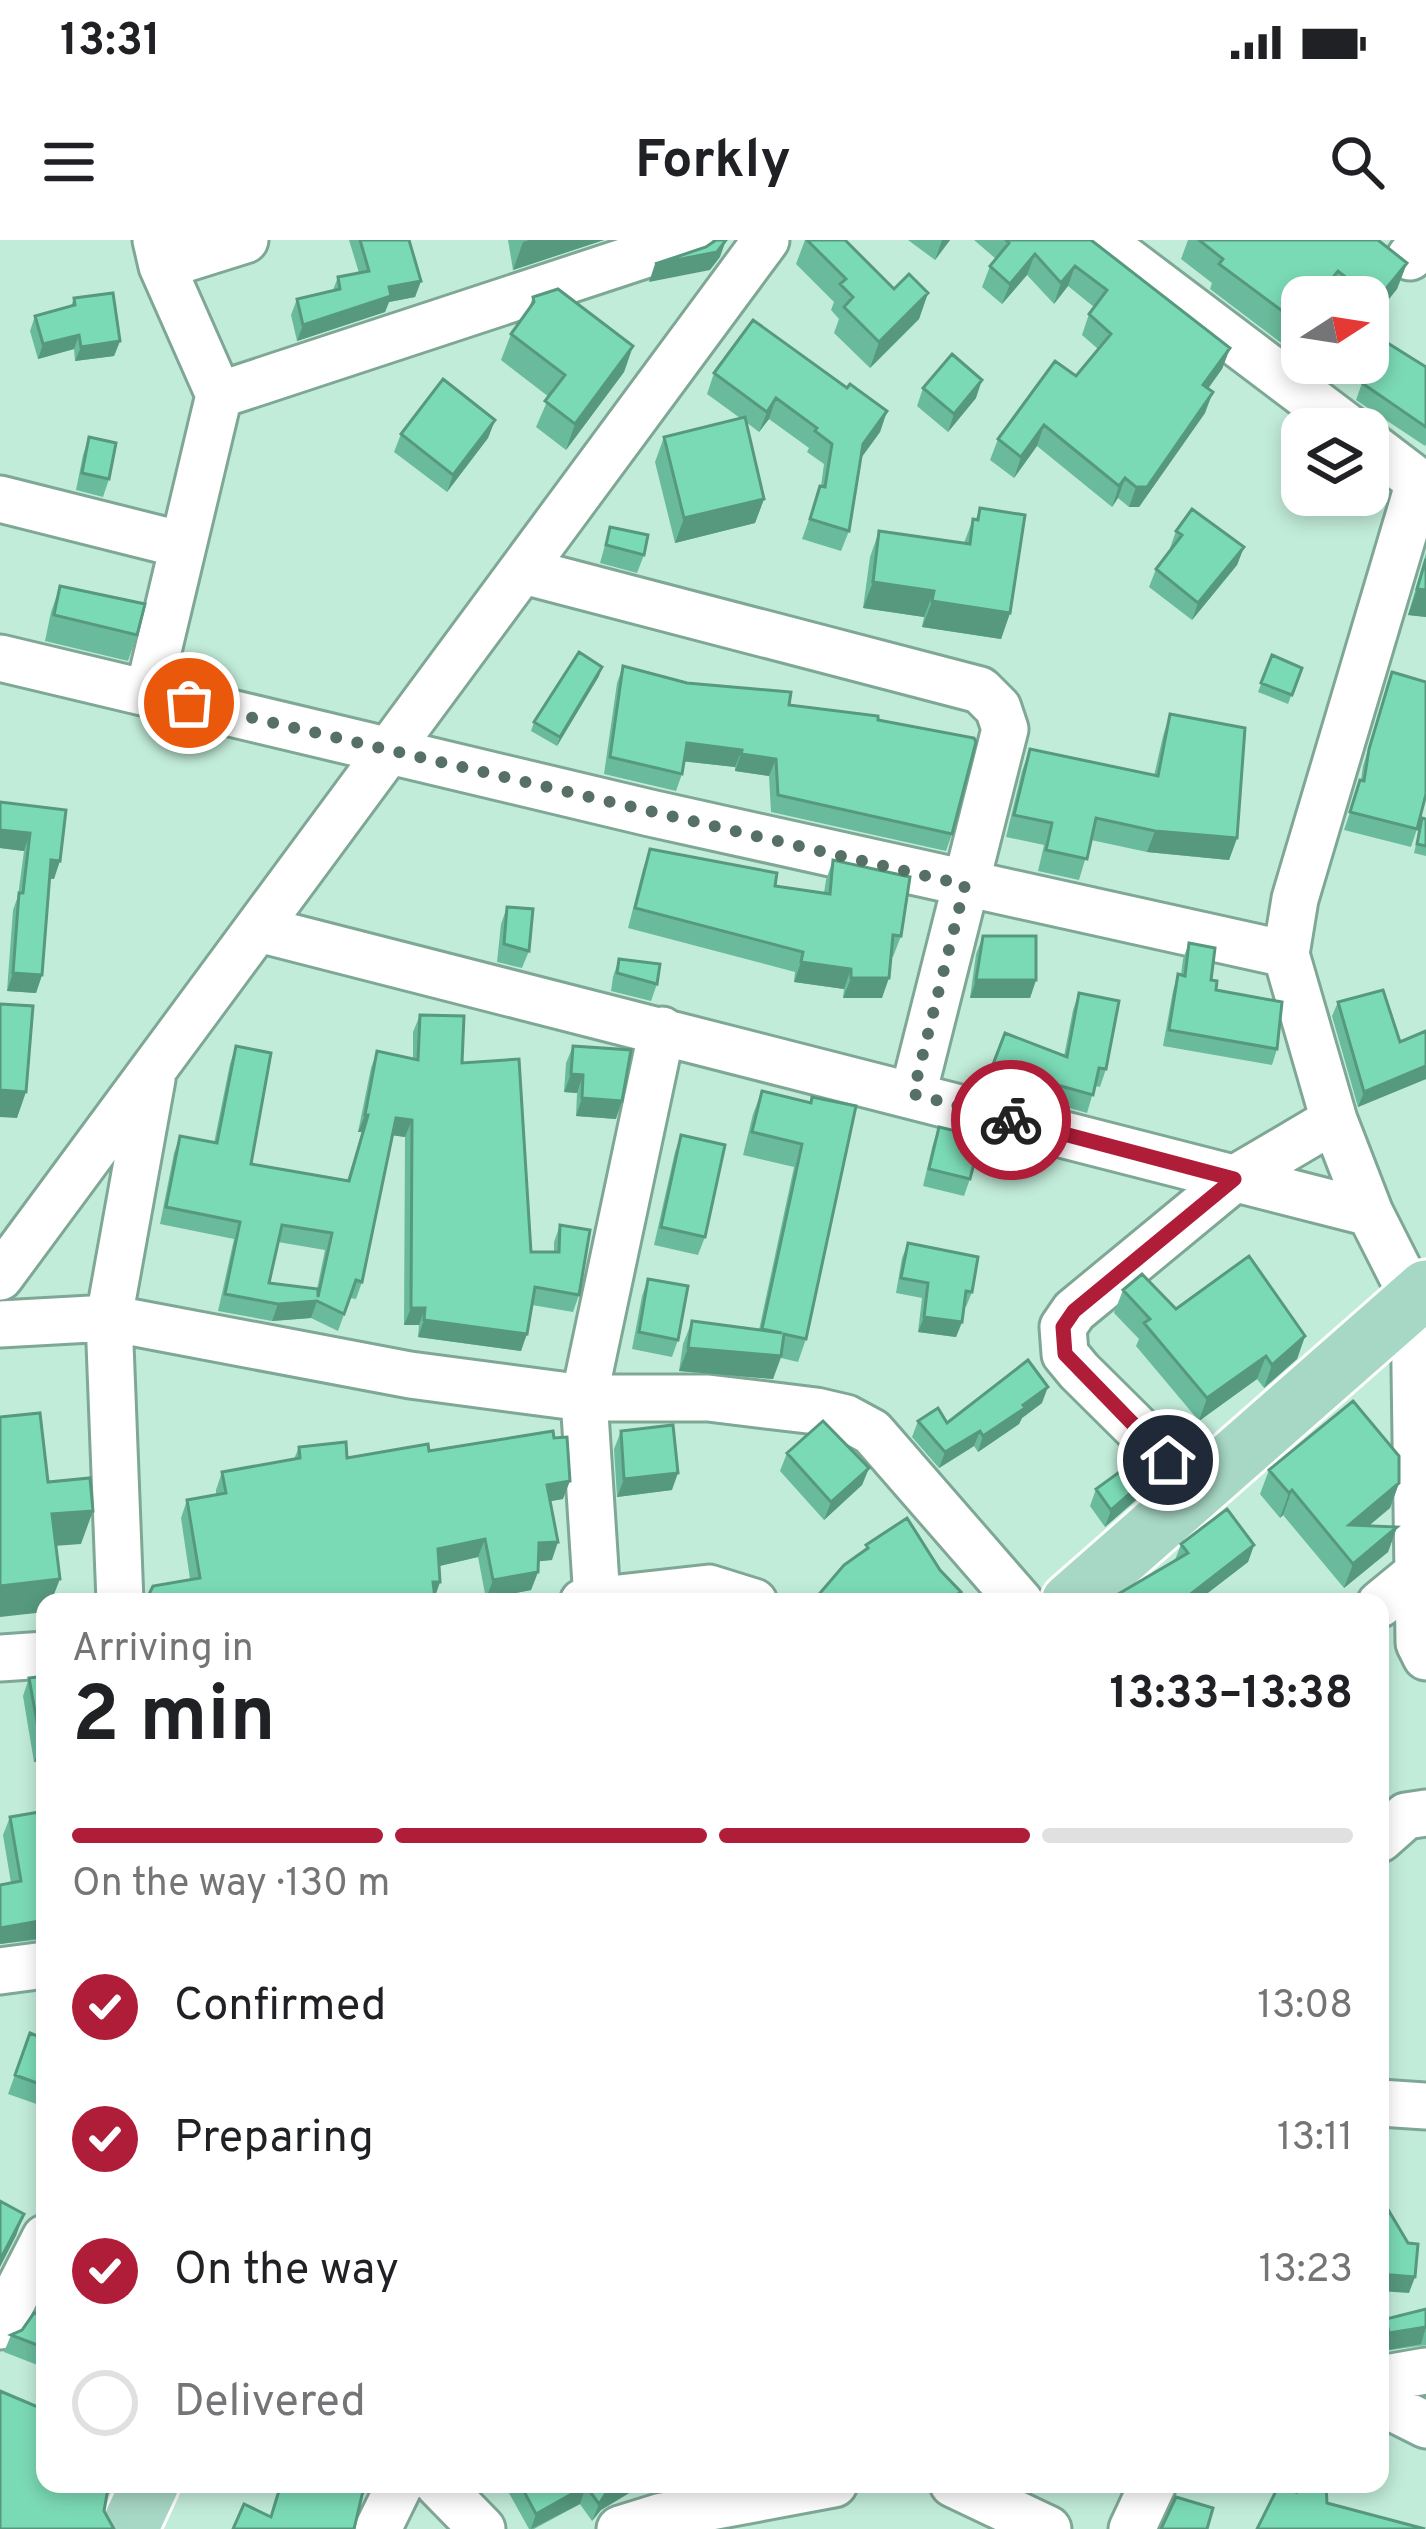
<!DOCTYPE html>
<meta charset="utf-8">
<style>
body{margin:0;font-family:Overpass,sans-serif;background:#f6f6f6;color:#202124;height:100vh;display:flex;flex-direction:column;font-size:45px;white-space:nowrap}
*{box-sizing:border-box;margin:0}
p{font-size:39px;color:#757577}
.icon{flex:none;width:66px;height:66px;fill:none;stroke:currentColor;stroke-width:2;stroke-linecap:round;stroke-linejoin:round}
.map{position:relative;flex:1;overflow:hidden}
.panel{position:absolute;left:36px;top:1353px;width:1353px;height:900px;display:flex;flex-direction:column;background:#fff;border-radius:24px;box-shadow:0 6px 18px #0003}
.panel>*{flex:none}
.needle{width:78px;rotate:78deg}
.fabs{position:absolute;left:1281px;top:36px;display:grid;gap:24px}
.fabs a{display:grid;place-items:center;width:108px;height:108px;border-radius:24px;background:#fff;box-shadow:0 6px 18px #0003;font-size:60px}
.pin{position:absolute;display:grid;place-items:center;width:102px;height:102px;color:#fff;margin:-51px;border:6px solid #fff;border-radius:50%;box-shadow:0 3px 12px #0007}
.courier{position:absolute;display:grid;place-items:center;width:120px;height:120px;margin:-60px;border:9px solid #b01d39;border-radius:50%;background:#fff;color:#222;box-shadow:0 3px 15px #0007}
.headline em{font-style:normal;font-weight:700}
.headline div{display:flex;flex-direction:column-reverse}
.headline{display:flex;align-items:center;justify-content:space-between;height:204px;padding:0 36px}
h1{font-size:78px;font-weight:700;line-height:90px}
.bar{display:grid;grid-template-columns:repeat(4,1fr);gap:18px 12px;align-content:center;height:144px;padding:0 36px}
.bar i{height:15px;border-radius:9px;background:#e0e0e0}
.bar .current{background:#b01d39}
.bar p{grid-column:span 4}
ol{padding:0 36px;list-style:none}
li{display:flex;align-items:center;gap:36px;height:132px}
li p{margin-inline-start:auto}
li .icon{padding:12px;border-radius:50%;background:#b01d39;color:#fff;stroke-width:4}
li:last-child{color:#757577}
li i{width:66px;height:66px;border:6px solid #e0e0e0;border-radius:50%}
.status{display:flex;justify-content:space-between;align-items:center;height:84px;padding:0 60px;background:#fff;direction:ltr}
.status svg{height:33px;fill:currentColor}
header{display:flex;justify-content:space-between;align-items:center;height:156px;padding:0 36px;background:#fff;font-size:54px;font-weight:700}
.map>svg:first-child{display:block}
.lines{fill:none;stroke-linecap:round;stroke-linejoin:round}
.minor-casing{stroke:#7fa796;stroke-width:51}
.major-casing{stroke:#fff;stroke-width:63}
.minor{stroke:#fff;stroke-width:45}
.major{stroke:#a7d7c5;stroke-width:57}
.wall{fill:#6abb9d;fill-rule:evenodd}
.shaded-wall{fill:#56997f}
.building{fill:#7bdab6;stroke:#56997f;stroke-width:3;fill-rule:evenodd}
.done{stroke:#577066;stroke-width:12;stroke-dasharray:0 21.6}
.route{stroke:#b01d39;stroke-width:15}
</style>
<div class="status"><b>13:31</b><svg viewBox="0 0 49 12"><path d="M0 12V9h3v3zM5 12V6h3v6zM10 12V3h3v9zM15 12V0h3v12zM26 1h20v11H26zM47 4h2v5h-2z"/></svg></div>
<header><svg class="icon" aria-label="menu" viewBox="0 0 24 24"><path d="M4 6h16M4 12h16M4 18h16"/></svg>Forkly<svg class="icon" aria-label="search" viewBox="0 0 24 24"><circle cx="10" cy="10" r="6"/><path d="M15 15l6 6"/></svg></header>
<div class="map">
<svg width="1426" height="2289" viewBox="0 0 1426 2289">
<rect width="100%" height="100%" fill="#c2ecda"/>
<g class="lines">
<defs>
<path id="minor" d="M1100,0L1350,189
M1410,17L1424,0
M162,26L245,0
M219,155L690,0
M1368,203L1419,242L1295,659L1286,714L1334,880L1370,973L1414,1060L1419,1403L1426,1417
M0,259L183,305
M524,331L980,450L998,468L1005,489L913,854
M0,418L650,573L1286,714
M148,453L219,155L162,26L156,0
M259,689L1370,973
M0,1037L766,0
M0,1084L109,1078L410,1135L584,1158H708L816,1171L846,1178L872,1192L1020,1362
M1198,1249L1079,1131L1065,1114L1063,1087L1074,1071L1234,939L1334,880
M597,1360L584,1158L662,790
M120,1362L109,1078L152,839
M583,1362L709,1348L754,1362
M1380,1364L1419,1332
M0,1418L45,1415
M1380,1599L1406,1576L1426,1573
M0,1731L45,1725
M1380,1863L1426,1866
M0,2086L45,1998
M1380,2139L1426,2131
M1380,2162L1426,2185
M438,2244L482,2289
M953,2244L1048,2289
M378,2289L400,2244
M620,2289L662,2276L834,2244
M1132,2289L1153,2244"/>
<path id="major" d="M1070,1362L1426,1049
M129,2289L150,2244"/>
</defs>
<use href="#minor" class="minor-casing"/>
<use href="#major" class="major-casing"/>
<use href="#minor" class="minor"/>
<use href="#major" class="major"/>
</g>
<path class="wall" d="M349,0H409L421,41L415,57L389,62L385,72L297,101L291,75L297,59L333,50L338,37L359,33Z
M508,0H604L513,30Z
M805,0H845L894,49L928,53L919,79L870,128L834,93L839,79L831,70L834,62L796,24Z
M908,0H950L935,20Z
M974,0H1091L1230,108L1222,129L1208,149L1205,173L1139,267H1129L1118,258L1112,267L1037,206L1014,238L990,220L998,199L1076,136L1098,109L1082,95L1089,74L1094,67L1068,46L1054,64L1027,35L1002,64L982,47L990,26L996,19Z
M1188,0H1378L1407,23L1397,49L1368,85V57H1302V90L1288,108L1210,49L1212,43L1181,19Z
M533,57L633,106L624,132L566,210L536,187L549,157L501,120L511,94L528,70Z
M74,58L120,101L114,116L75,121L74,109L38,119L30,91L35,76L71,66Z
M1426,127V204L1425,206L1356,160L1362,143Z
M714,133L847,148L887,171L880,192L861,218L849,291L841,311L802,299L821,246L824,224L807,212L809,208L769,179L759,192L746,182L764,259L755,283L675,303L655,222L664,197L740,178L707,154Z
M923,148L976,158L948,192L917,166Z
M495,180L488,198L447,252L394,212L401,194Z
M89,197L109,239L103,257L76,250L83,215Z
M980,268L1010,373L1001,399L922,387L924,377L863,368L870,317L879,291L964,303L973,279H976Z
M610,287L644,315L637,333L600,323Z
M1176,291L1244,307L1237,325L1192,380L1149,347L1156,329L1171,309L1170,308Z
M1426,313V377L1408,375Z
M60,346L137,395L128,421L45,401L51,372Z
M1272,415L1302,428L1288,464L1258,452Z
M623,426L687,443L789,465L878,480L952,594L946,611L771,572L769,536L735,531V527L684,521L682,534L676,551L604,534L617,443Z
M1392,432L1417,589L1411,607L1344,590L1361,540L1363,526Z
M599,436L557,506L531,491L534,482Z
M1170,474L1237,598L1229,620L1147,612L1091,600L1079,640L1038,631L1044,605L1006,597L1022,531L1030,509L1154,536L1163,496Z
M66,570L54,639L49,638L42,735L36,753L7,751L13,670L18,656L24,611L0,608Z
M1422,578L1426,579V616L1414,613Z
M650,609L775,646L824,653L826,640L833,620L901,696L893,717L891,716L882,758H843L844,749L794,742L795,732L628,688L643,629Z
M507,667L529,711L522,728L497,722L501,684Z
M983,696L1036,740L1030,758H970L976,714Z
M1189,703L1216,750L1277,809L1272,825L1163,806L1173,751L1178,734L1181,735L1183,719Z
M619,719L657,744L651,761L611,751L613,737Z
M1079,753L1106,829L1100,847L1095,846L1087,873L986,844L1005,793L1064,816L1073,770Z
M1338,762L1400,802L1426,791V839L1358,867L1332,776Z
M420,775L462,823L531,1012H554V1002L560,985L579,1055L573,1072L532,1065L521,1111L418,1097L419,1085H404L405,897L393,895L362,1042L356,1059L350,1058L338,1091L311,1078L272,1081L218,1071L234,999L160,984L174,913L180,896L214,903L230,824L236,806L251,924L347,941L362,892H358L371,828L377,811L413,818V792ZM278,1002L325,1010L317,1049L269,1043Z
M573,806L616,879L576,876L577,853L564,852L566,823Z
M762,851L810,863L806,1099L798,1122L781,1118L773,1139L679,1131L683,1104L692,1081L759,1090L794,927L743,915L753,874Z
M939,887L970,939L964,956L923,946L933,904Z
M681,895L705,997L698,1015L654,1005L675,912Z
M908,1003L972,1052L966,1067L964,1066L962,1082L956,1097L918,1092L922,1058L896,1053L902,1018Z
M648,1039L678,1100L672,1117L632,1109L642,1056Z
M1123,1050L1176,1069L1305,1096L1297,1119L1264,1148L1257,1139L1199,1181L1136,1106L1139,1099L1114,1073Z
M1042,1163L1022,1178L1019,1184L978,1212L974,1206L939,1228L912,1197L918,1181L947,1183Z
M621,1191L672,1250L617,1257L614,1209Z
M299,1207L347,1218L429,1211L563,1259L550,1261L552,1320L538,1321V1332L531,1350L486,1359L478,1317L439,1326L440,1342L435,1356L190,1339L181,1278L187,1260L216,1255V1250L222,1232L294,1219Z
M787,1213L869,1228L862,1245L824,1280L780,1231Z
M1269,1230L1399,1243L1390,1268L1369,1286L1397,1287L1388,1312L1344,1348L1283,1275L1280,1278L1260,1254Z
M1142,1243L1136,1260L1105,1287L1090,1266L1096,1249Z
M1181,1304L1254,1305L1248,1322L1196,1362H1108L1175,1320Z
M29,1438L45,1520L34,1522L23,1456Z
M45,1571V1699L0,1704V1645L11,1643L3,1595L10,1577Z
M45,1768V1798L41,1779Z
M30,1793L45,1799V1867L8,1854Z
M1426,2069V2105L1383,2111L1380,2095L1386,2079Z
M45,2077V2128L4,2112L11,2095Z
M504,2244H644L601,2270L592,2281L580,2264L534,2289H529Z"/>
<path class="shaded-wall" d="M529,0H604L513,30L523,2Z
M726,0L720,17L710,30L649,42L655,24Z
M942,0H950L935,20Z
M1035,14L1027,35L1002,64L1010,44Z
M1407,23L1397,49L1368,85L1376,61Z
M1075,26L1068,46L1054,64L1061,43Z
M1338,31L1329,56L1317,57Z
M421,41L415,57L389,62L385,72L297,101L303,85L389,47Z
M928,53L919,79L870,128L879,102Z
M1302,76V90L1288,108L1297,82Z
M79,95L74,109L38,119L43,104Z
M120,101L114,116L75,121L81,107Z
M633,106L624,132L566,210L575,184Z
M1230,108L1222,129L1195,166L1203,145Z
M982,140L976,158L948,192L954,174Z
M1213,152L1205,173L1139,267H1129L1136,247Z
M776,158L769,179L759,192L767,172Z
M887,171L880,192L856,225L863,204Z
M495,180L488,198L447,252L453,235Z
M1044,185L1037,206L1014,238L1021,217Z
M1125,238L1118,258L1112,267L1119,246Z
M764,259L755,283L675,303L684,278Z
M1244,307L1237,325L1192,380L1198,363Z
M873,342L934,351L924,377L863,368Z
M1417,349L1426,350V377L1408,375Z
M932,361L1010,373L1001,399L922,387Z
M602,427L599,436L557,506L560,497Z
M687,503L742,510L735,527L680,521Z
M741,514L776,519L769,536L735,531Z
M0,590L30,593L24,611L0,608Z
M1155,591L1237,598L1229,620L1147,612Z
M51,620L60,621L54,639L44,638Z
M801,722L851,729L844,749L794,742Z
M13,733L42,735L36,753L7,751Z
M851,738H889L882,758H843Z
M976,740H1036L1030,758H970Z
M1426,826V839L1358,867L1364,852Z
M571,834L583,835L577,853L564,852Z
M0,850L26,852L17,878L0,877Z
M582,858L622,861L616,879L576,876Z
M365,875H368L362,892H358Z
M396,878L412,880L405,897L390,895Z
M317,1061L311,1078L272,1081L278,1064Z
M411,1068H425L419,1085H404Z
M924,1077L962,1082L956,1097L918,1092Z
M424,1080L527,1094L521,1111L418,1097Z
M1305,1096L1297,1119L1264,1148L1272,1125Z
M688,1108L781,1116L773,1139L679,1131Z
M1266,1116L1257,1139L1199,1181L1207,1158Z
M1048,1147L1042,1163L1022,1178L1019,1184L978,1212L983,1196Z
M980,1191L974,1206L939,1228L945,1212Z
M869,1228L862,1245L824,1280L831,1262Z
M678,1233L672,1250L617,1257L624,1239Z
M570,1241L563,1259L540,1263L547,1245Z
M1142,1243L1136,1260L1105,1287L1111,1270Z
M1399,1243L1390,1268L1340,1309L1349,1285Z
M1292,1250L1283,1275L1280,1278L1289,1253Z
M93,1271L81,1304L40,1307L52,1274Z
M1397,1287L1388,1312L1344,1348L1353,1324Z
M485,1299L478,1317L431,1328L438,1309Z
M558,1302L552,1320L532,1322L539,1303Z
M1254,1305L1248,1322L1196,1362H1186L1188,1356Z
M538,1332L531,1350L486,1359L493,1340Z
M60,1339L51,1362H45V1372L0,1377V1346Z
M433,1342H440L433,1362H406Z
M961,1352L958,1362H944Z
M45,1503V1520L34,1522L41,1504Z
M45,1680L43,1698L0,1704V1688L3,1686Z
M24,1974L16,1996L0,2027V2020Z
M1380,2034L1415,2037L1409,2053L1380,2051Z
M1426,2087L1421,2104L1383,2111L1389,2093Z
M621,2244H644L601,2270L592,2281L599,2264L607,2252Z
M586,2246L580,2264L531,2289L536,2274Z"/>
<path class="building" d="M360,0H409L421,41L389,47L391,56L303,85L297,59L340,49L338,37L369,31Z
M716,0H726L717,12L655,24L706,7Z
M807,0H845L894,49L909,34L928,53L879,102L844,67L853,57L840,44L846,39Z
M1006,0H1091L1230,108L1203,145L1213,152L1147,247H1136L1125,238L1119,246L1044,185L1021,217L998,199L1055,121L1076,136L1111,94L1089,74L1107,50L1075,26L1061,43L1035,14L1010,44L990,26L1009,3Z
M1199,0H1378L1407,23L1376,61L1338,31L1317,57H1302V76L1297,82L1219,24L1223,19Z
M558,49L633,106L575,184L545,161L565,135L511,94L534,62L533,57Z
M113,53L120,101L81,107L79,95L43,104L35,76L75,65L74,58Z
M753,80L847,148L850,144L887,171L863,204L849,291L810,279L820,246L825,247L832,204L815,191L817,188L776,158L767,172L714,133Z
M1386,102L1426,127V187L1362,143Z
M952,114L982,140L954,174L923,148Z
M443,139L495,180L453,235L401,194Z
M745,177L764,259L684,278L664,197Z
M89,197L116,203L109,239L82,233Z
M980,268L1025,275L1010,373L932,361L934,351L873,342L879,291L970,304L973,279L978,280Z
M1192,269L1244,307L1198,363L1156,329L1182,295L1176,291Z
M610,287L648,295L644,315L606,305Z
M1426,319V350L1417,349Z
M60,346L145,364L137,395L54,375Z
M579,412L602,427L560,497L534,482Z
M1272,415L1302,428L1292,455L1261,443Z
M623,426L687,443L791,452L789,465L878,476V480L974,498L976,502L952,594L778,555L776,519L741,514L742,510L687,503L682,534L610,517Z
M1392,432L1426,442V554L1417,589L1350,572L1360,540L1364,541L1369,509Z
M1170,474L1245,488L1237,598L1155,591L1096,578L1087,619L1046,610L1052,583L1014,575L1030,509L1158,536Z
M0,562L66,570L60,621L51,620L42,735L13,733L19,653H23L30,593L0,590Z
M1422,578L1426,579V606L1417,604Z
M650,609L777,633L775,646L830,654L833,620L910,637L901,696L893,695L889,738H851V729L801,722L803,712L635,668Z
M507,667L533,669L529,711L504,704Z
M983,696H1036V740H976Z
M1189,703L1215,708L1211,740L1217,741L1216,750L1282,762L1277,809L1169,790L1178,734L1185,736Z
M619,719L660,724L657,744L617,733Z
M1383,750L1400,802L1426,791V826L1364,852L1338,762Z
M1079,753L1119,761L1106,829L1099,828L1093,855L992,827L1005,793L1067,817Z
M0,764L33,766L26,852L0,850Z
M420,775L464,776L462,823L519,819L531,1012H559L560,985L590,990L579,1055L535,1047L527,1094L424,1080L425,1068H411L412,880L396,878L362,1042L356,1040L344,1074L317,1061L278,1064L225,1054L240,982L166,967L180,896L217,903L236,806L271,813L251,924L349,941L368,875H365L377,811L418,820ZM282,985L332,993L318,1057V1049L269,1043Z
M573,806L631,810L622,861L582,858L583,835L571,834Z
M762,851L811,863L812,857L856,866L806,1099L784,1094L781,1116L688,1108L692,1081L782,1093L762,1089L802,904L752,892Z
M939,887L981,897L970,939L929,929Z
M681,895L725,905L705,997L661,987Z
M908,1003L978,1017L972,1052L966,1051L962,1082L924,1077L928,1043L901,1038Z
M1249,1016L1305,1096L1272,1125L1266,1116L1207,1158L1144,1083L1150,1079L1123,1050L1142,1034L1176,1069Z
M648,1039L688,1046L678,1100L639,1092Z
M1028,1120L1048,1147L1023,1165L1025,1168L983,1196L980,1191L945,1212L918,1181L938,1168L947,1183Z
M1353,1161L1399,1216V1243L1349,1285L1397,1287L1353,1324L1292,1250L1289,1253L1269,1230Z
M40,1173L48,1242L90,1238L93,1271L52,1274L60,1339L0,1346V1177Z
M823,1181L869,1228L831,1262L787,1213Z
M673,1185L678,1233L624,1239L621,1191Z
M553,1191L554,1198L567,1197L570,1241L547,1245L558,1302L539,1303L538,1332L493,1340L485,1299L438,1309L440,1342H433L435,1358L406,1362H145L153,1346L200,1338L187,1260L226,1253L222,1232L300,1218L299,1207L346,1202L347,1218L428,1204L429,1211Z
M1129,1225L1142,1243L1111,1270L1096,1249Z
M1227,1269L1254,1305L1188,1356L1192,1362H1109L1108,1360L1188,1313L1181,1304Z
M907,1278L940,1330L961,1352L944,1362H818L815,1359L844,1325L868,1308L866,1305Z
M45,1436V1503L41,1504L29,1438Z
M45,1571V1680L0,1688V1645L21,1641L10,1577Z
M30,1793L45,1799V1846L15,1835Z
M1380,1956L1408,2003L1418,2004L1415,2037L1380,2034Z
M0,1961L24,1974L0,2020Z
M1426,2069V2087L1389,2093L1386,2079Z
M34,2073L45,2077V2108L11,2095L22,2090Z
M0,2151L45,2170V2244H112L107,2254L104,2271L114,2289H0Z
M281,2244H367L362,2255L354,2289H233L244,2264L271,2277Z
M520,2244H621L607,2252L599,2264L586,2246L536,2274Z
M1296,2244H1326L1327,2263L1425,2289H1257L1279,2245L1296,2252Z
M1176,2257L1213,2268L1207,2289H1161Z"/>
<g class="lines">
<path class="done" d="M189,463L965,645L913,854L1011,880"/>
<path class="route" d="M1011,880L1234,939L1074,1071L1063,1087L1065,1114L1168,1220"/>
</g>
</svg>
<div class="fabs">
<a><svg class="needle" viewBox="-14 -14 28 28"><path d="M0-13l5 13h-10z" fill="#e53935"/><path d="M0 13l5-13h-10z" fill="#757577"/></svg></a>
<a><svg class="icon" aria-label="layers" viewBox="0 0 24 24"><path d="M12 4l9 5-9 5-9-5zM3 14l9 5 9-5"/></svg></a>
</div>
<div class="pin" style="left:189px;top:463px;background:#ea580c"><svg class="icon" aria-label="bag" viewBox="0 0 24 24"><path d="M5 8h14l-1 12H6zM9 8a3 3 0 0 1 6 0"/></svg></div>
<div class="pin" style="left:1168px;top:1220px;background:#1f2937"><svg class="icon" aria-label="home" viewBox="0 0 24 24"><path d="M3 11l9-7 9 7M6 9v11h12V9"/></svg></div>
<div class="courier" style="left:1011px;top:880px"><svg class="icon" aria-label="bike" viewBox="0 0 24 24"><circle cx="6" cy="16" r="4"/><circle cx="18" cy="16" r="4"/><path d="M6 16l4-8h5l3 8M10 8l3 8H6M13 5h3"/></svg></div>
<section class="panel">
<div class="headline"><div><h1>2 min</h1><p>Arriving in</p></div><em>13:33–13:38</em></div>
<div class="bar"><i class="current"></i><i class="current"></i><i class="current"></i><i></i><p>On the way · 130 m</p></div>
<ol>
<li><svg class="icon" aria-label="check" viewBox="0 0 24 24"><path d="M5 12l5 5 9-10"/></svg>Confirmed<p>13:08</p></li>
<li><svg class="icon" aria-label="check" viewBox="0 0 24 24"><path d="M5 12l5 5 9-10"/></svg>Preparing<p>13:11</p></li>
<li><svg class="icon" aria-label="check" viewBox="0 0 24 24"><path d="M5 12l5 5 9-10"/></svg>On the way<p>13:23</p></li>
<li><i></i>Delivered</li>
</ol>
</section>
</div>
